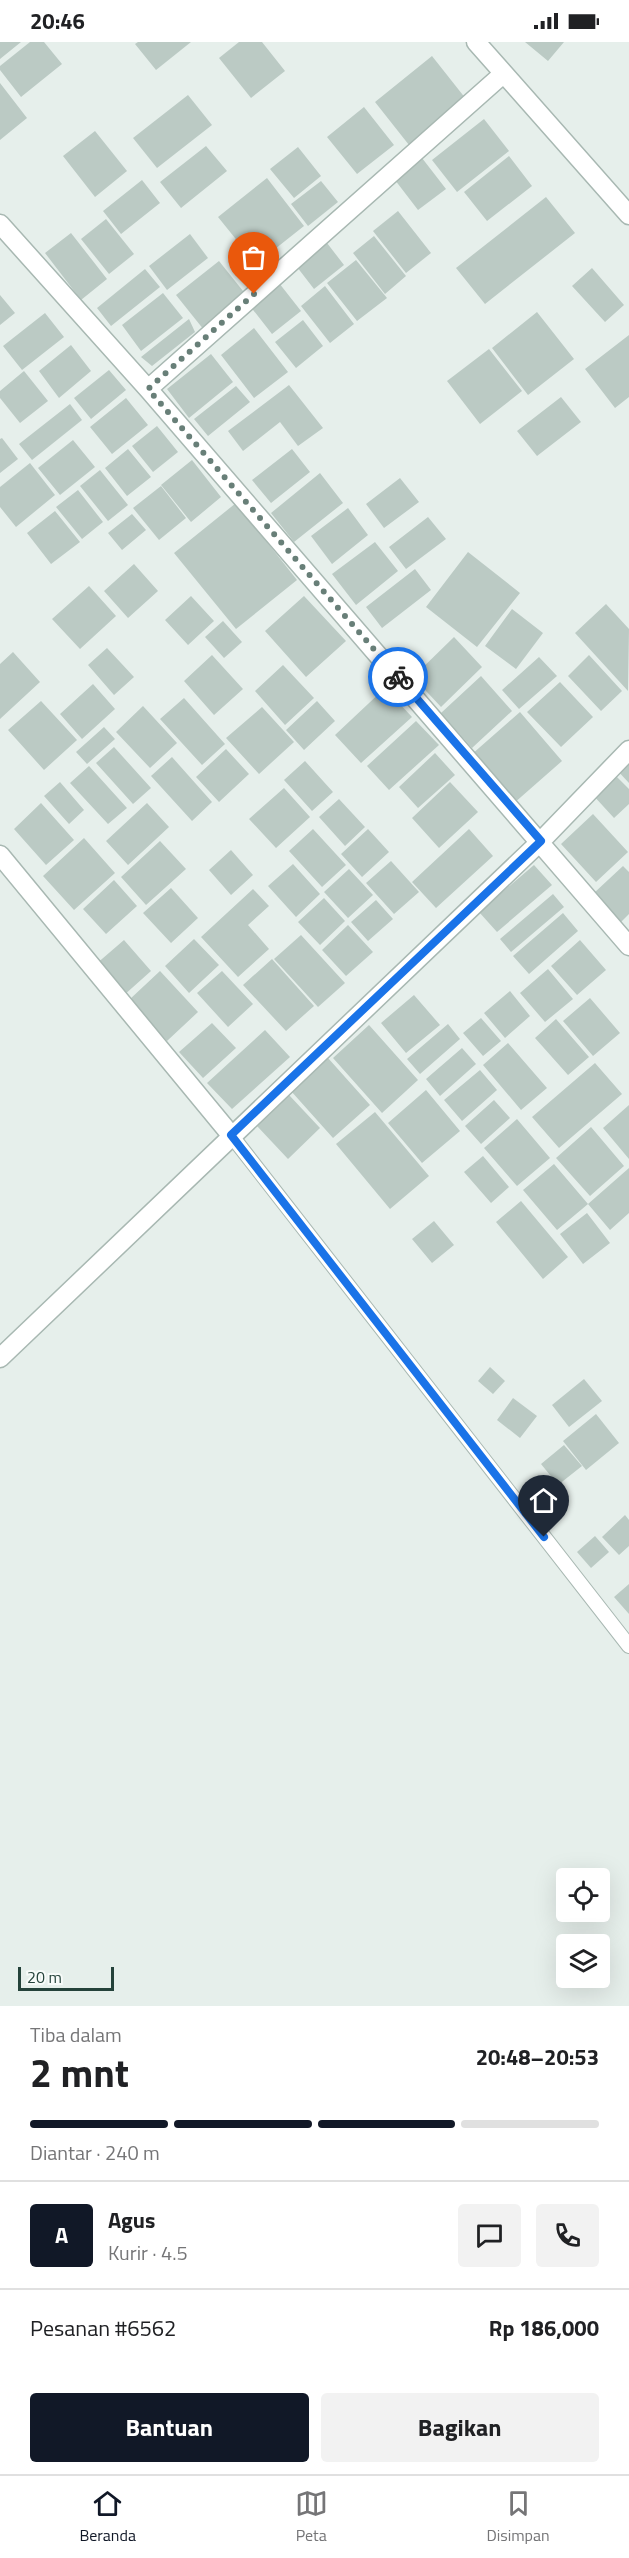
<!DOCTYPE html>
<html lang="id">
<meta charset="utf-8">
<style>
body{margin:0;font-family:"Titillium Web",sans-serif;background:#f2f2f2;color:#202124;height:100vh;display:flex;flex-direction:column;font-size:22px;white-space:nowrap}
*{box-sizing:border-box;margin:0}
p{font-size:20px;color:#757577}
.icon{flex:none;width:33px;height:33px;fill:none;stroke:currentColor;stroke-width:2;stroke-linecap:round;stroke-linejoin:round}
.map{position:relative;height:1964px;overflow:hidden}
.sheet{display:flex;flex-direction:column;background:#fff;flex:1}
.sheet>*{flex:none}
.fabs{position:absolute;left:556px;top:1826px;display:grid;gap:12px}
.fabs a{display:grid;place-items:center;width:54px;height:54px;border-radius:6px;background:#fff;box-shadow:0 6px 24px #0002;font-size:30px}
.scale{position:absolute;left:18px;bottom:15px;width:96px;box-sizing:border-box;padding-left:6px;border:3px solid #24423a;border-top:0;font-size:16px;line-height:21px;white-space:nowrap;color:#24423a;-webkit-text-stroke:4px #f7fbf9;paint-order:stroke}
.pin{position:absolute;display:grid;place-items:center;width:51px;height:51px;color:#fff;margin:-62px -26px;border-radius:50% 50% 50% 0;rotate:-45deg;box-shadow:0 0 6px #0007}
.pin .icon{rotate:45deg}
.courier{position:absolute;display:grid;place-items:center;width:60px;height:60px;margin:-30px;border:4px solid #1a73e8;border-radius:50%;background:#fff;color:#222;box-shadow:0 2px 8px #0007}
.headline em{font-style:normal;font-weight:700}
.headline div{display:flex;flex-direction:column-reverse}
.headline{display:flex;align-items:center;justify-content:space-between;height:102px;padding:0 30px}
h1{font-size:39px;font-weight:700;line-height:45px}
.bar{display:grid;grid-template-columns:repeat(4,1fr);gap:9px 6px;align-content:center;height:72px;padding:0 30px}
.bar i{height:8px;border-radius:4px;background:#e0e0e0}
.bar .current{background:#111827}
.bar p{grid-column:span 4}
.line{display:flex;align-items:center;gap:15px;padding:0 30px;border-top:2px solid #e0e0e0}
.line div{flex:1}
.round{display:grid;place-items:center;flex:none;width:63px;height:63px;border-radius:6px;background:#f2f2f2}
.primary-button{display:flex;gap:12px;margin-top:auto;padding:12px 30px}
.primary-button a{flex:1;height:69px;border-radius:6px;background:#111827;color:#fff;font-size:24px;font-weight:700;line-height:69px;text-align:center}
.primary-button a+a{background:#f2f2f2;color:#202124}
.status{display:flex;justify-content:space-between;align-items:center;height:42px;padding:0 30px;background:#fff;direction:ltr}
.status svg{height:16px;fill:currentColor}
.tab-bar{display:flex;justify-content:space-around;align-items:center;height:84px;border-top:2px solid #e0e0e0;background:#fff;font-size:16px;color:#757577}
.tab-bar a{display:grid;justify-items:center;gap:3px}
.tab-bar .current{color:#111827}
.map>svg:first-child{display:block}
.building{fill:#bbcac4}
.lines{fill:none;stroke-linecap:round;stroke-linejoin:round}
.service-casing{stroke:#a8b8b2;stroke-width:16}
.minor-casing{stroke:#a8b8b2;stroke-width:21}
.service{stroke:#fff;stroke-width:14}
.minor{stroke:#fff;stroke-width:18}
.done{stroke:#687f78;stroke-width:6;stroke-dasharray:0 10.8}
.route{stroke:#1a73e8;stroke-width:8}
</style>
<div class="status"><b>20:46</b><svg viewBox="0 0 49 12"><path d="M0 12V9h3v3zM5 12V6h3v6zM10 12V3h3v9zM15 12V0h3v12zM26 1h20v11H26zM47 4h2v5h-2z"/></svg></div>
<div class="map">
<svg width="629" height="1964" viewBox="0 0 629 1964">
<rect width="100%" height="100%" fill="#e6efeb"/>
<path class="building" d="M0,0H21L0,17Z
M30,0H44L62,22L21,55L0,28V24Z
M138,0H191L156,28L135,2Z
M239,0H262L285,29L251,56L219,16Z
M525,0H564L548,19Z
M432,14L466,57L409,103L375,60Z
M0,41L27,76L0,98Z
M188,53L212,83L157,126L133,96Z
M364,65L394,103L357,132L327,95Z
M484,77L509,109L457,150L432,118Z
M95,89L127,129L95,155L63,114Z
M206,104L227,129L181,166L160,140Z
M298,105L321,134L294,156L270,127Z
M509,114L532,144L487,179L464,150Z
M422,116L446,147L418,168L395,138Z
M267,136L304,184L256,222L218,175Z
M142,138L160,161L121,192L103,169Z
M321,139L338,160L308,184L291,162Z
M546,155L575,191L485,262L456,226Z
M398,169L431,211L406,231L373,189Z
M106,177L134,212L109,232L81,197Z
M71,191L107,237L81,258L45,211Z
M190,192L208,216L167,248L149,224Z
M374,194L406,234L385,252L353,211Z
M327,201L344,223L314,247L297,225Z
M356,218L387,256L357,279L327,241Z
M219,219L247,254L204,288L176,253Z
M592,226L624,263L605,280L572,244Z
M145,227L160,245L111,284L97,266Z
M279,241L301,269L272,292L250,264Z
M325,244L354,282L330,301L301,264Z
M163,251L183,276L141,309L122,283Z
M0,253L15,271L0,283Z
M537,270L574,317L528,353L492,306Z
M45,271L64,295L22,328L3,304Z
M189,277L195,290L152,324L141,315Z
M303,278L323,304L296,326L275,300Z
M254,286L288,330L254,356L221,313Z
M629,293V355L615,366L585,327Z
M71,303L91,329L59,356L39,329Z
M489,307L522,349L480,382L447,339Z
M211,312L233,340L189,376L167,347Z
M109,328L126,348L91,377L74,356Z
M24,329L48,359L20,381L0,356V349Z
M289,343L323,386L298,404L280,380L243,409L228,389Z
M236,344L250,360L208,394L194,377Z
M561,355L581,380L537,414L517,389Z
M126,356L148,383L112,412L90,385Z
M70,362L82,378L32,418L19,402Z
M157,384L178,410L153,430L132,404Z
M2,396L18,417L0,431V397Z
M73,398L95,425L60,453L38,426Z
M128,407L151,435L127,454L105,426Z
M292,407L310,430L271,461L252,438Z
M192,418L221,455L191,480L161,443Z
M30,421L55,453L16,485L0,465V445Z
M100,428L128,463L108,479L80,444Z
M320,431L343,461L294,500L271,471Z
M400,436L419,460L384,486L366,462Z
M161,444L186,476L159,498L133,466Z
M78,448L103,480L82,497L56,465Z
M236,461L297,538L236,587L174,511Z
M348,466L368,493L332,522L311,494Z
M55,469L80,500L51,522L27,491Z
M132,472L146,488L122,508L108,491Z
M428,475L446,497L406,527L389,505Z
M375,500L398,529L356,563L332,532Z
M468,510L520,551L477,605L426,565Z
M134,522L158,549L128,576L104,549Z
M415,527L431,548L382,586L366,565Z
M89,544L116,574L80,607L52,577Z
M191,554L214,579L188,603L165,578Z
M304,554L346,599L306,635L265,589Z
M606,562L629,587L628,649L575,591Z
M512,567L543,591L516,627L485,604Z
M223,579L242,600L224,616L205,595Z
M454,595L482,625L441,665L413,635Z
M107,606L134,635L114,653L88,623Z
M13,610L40,640L0,677V622Z
M212,613L243,647L214,673L184,639Z
M589,613L622,649L601,669L568,634Z
M539,615L557,634L519,667L502,648Z
M283,623L314,656L285,683L255,649Z
M481,634L512,669L472,706L441,671Z
M560,640L593,675L561,705L527,670Z
M93,642L115,667L82,697L60,672Z
M385,646L412,675L361,721L335,693Z
M184,656L225,702L202,723L160,677Z
M41,659L77,698L44,728L8,688Z
M317,659L335,679L304,708L286,688Z
M143,664L177,701L150,726L116,690Z
M262,665L294,700L259,732L226,696Z
M520,670L562,719L513,762L471,713Z
M416,679L439,703L389,748L367,724Z
M104,685L115,697L87,722L76,710Z
M114,705L151,746L133,762L96,721Z
M226,707L249,732L219,760L196,735Z
M435,711L455,733L418,766L399,745Z
M629,713V741L615,726Z
M172,715L212,760L192,779L151,734Z
M305,719L333,750L312,769L284,738Z
M89,724L127,766L108,782L70,741Z
M614,732L629,747V762L614,776L592,752Z
M60,740L84,768L69,782L44,754Z
M450,740L478,770L439,806L412,776Z
M284,746L310,775L276,806L249,777Z
M339,757L365,785L345,804L319,775Z
M41,761L74,798L46,823L14,787Z
M147,761L169,785L128,823L106,799Z
M593,772L628,810L596,840L561,802Z
M313,787L346,823L322,845L289,809Z
M368,787L389,810L362,835L341,812Z
M469,787L493,814L436,866L412,840Z
M84,796L115,831L74,868L43,834Z
M160,799L186,827L146,863L121,835Z
M231,808L253,833L231,853L209,828Z
M391,819L419,850L394,872L366,841Z
M293,822L320,852L296,875L268,844Z
M534,823L552,843L497,890L479,870Z
M623,824L629,830V872L621,880L594,851Z
M349,827L373,853L348,876L324,850Z
M114,838L137,864L106,892L83,867Z
M171,846L198,876L171,901L143,871Z
M253,847L269,864L248,883L269,907L238,935L201,895Z
M553,852L564,865L511,910L500,897Z
M324,856L345,879L320,903L298,880Z
M376,858L393,877L368,899L351,880Z
M563,871L578,889L529,932L513,914Z
M348,883L373,910L346,934L322,908Z
M301,893L345,941L318,965L274,917Z
M194,897L219,923L189,951L165,924Z
M124,898L151,929L123,954L95,923Z
M580,898L606,928L577,953L551,924Z
M272,917L314,964L286,989L243,943Z
M548,927L573,957L545,980L520,951Z
M160,929L198,970L167,999L129,958Z
M222,929L253,962L228,985L197,951Z
M510,949L530,974L505,996L484,971Z
M414,953L440,983L406,1011L381,981Z
M590,956L620,991L593,1014L563,979Z
M481,976L501,999L483,1014L463,991Z
M556,977L589,1015L568,1033L535,996Z
M212,981L236,1006L203,1036L179,1010Z
M448,982L460,997L420,1032L407,1017Z
M369,983L418,1038L382,1071L333,1016Z
M265,988L290,1015L232,1067L207,1041Z
M508,1001L547,1046L521,1068L483,1023Z
M462,1006L476,1022L440,1054L426,1037Z
M328,1016L370,1063L333,1096L291,1049Z
M595,1021L622,1052L559,1106L532,1075Z
M480,1028L497,1048L462,1079L444,1058Z
M426,1048L460,1089L422,1121L388,1081Z
M289,1053L320,1086L288,1117L257,1084Z
M494,1058L510,1076L481,1102L465,1084Z
M629,1063V1117L603,1086Z
M375,1070L429,1134L390,1167L336,1102Z
M517,1077L550,1116L517,1144L484,1106Z
M591,1085L624,1124L590,1154L556,1116Z
M483,1114L509,1145L491,1161L464,1130Z
M554,1122L588,1162L557,1188L523,1148Z
M629,1126V1171L610,1188L588,1162Z
M521,1159L568,1215L543,1237L496,1180Z
M587,1171L610,1201L583,1222L560,1192Z
M434,1179L454,1203L432,1221L412,1197Z
M490,1325L505,1339L493,1352L478,1339Z
M584,1337L602,1359L569,1385L552,1363Z
M513,1356L537,1374L520,1396L497,1378Z
M596,1372L619,1401L586,1428L563,1399Z
M564,1403L582,1424L558,1443L541,1422Z
M625,1473L629,1478V1504L619,1513L602,1495Z
M595,1494L609,1510L591,1526L577,1510Z
M629,1542V1572L614,1555Z"/>
<g class="lines">
<defs>
<path id="service" d="M231,1093L629,1604"/>
<path id="minor" d="M476,0L629,173
M0,182L148,347L629,904
M148,347L503,32
M0,813L231,1093
M0,1316L541,799L629,708"/>
</defs>
<use href="#service" class="service-casing"/>
<use href="#minor" class="minor-casing"/>
<use href="#service" class="service"/>
<use href="#minor" class="minor"/>
</g>
<g class="lines">
<path class="done" d="M254,252L148,347L398,635"/>
<path class="route" d="M398,635L541,799L231,1093L544,1495"/>
</g>
</svg>
<div class="fabs">
<a><svg class="icon" aria-label="locate" viewBox="0 0 24 24"><circle cx="12" cy="12" r="6"/><path d="M12 2v4M12 18v4M2 12h4M18 12h4"/></svg></a>
<a><svg class="icon" aria-label="layers" viewBox="0 0 24 24"><path d="M12 4l9 5-9 5-9-5zM3 14l9 5 9-5"/></svg></a>
</div>
<div class="scale">20 m</div>
<div class="pin" style="left:254px;top:252px;background:#ea580c"><svg class="icon" aria-label="bag" viewBox="0 0 24 24"><path d="M5 8h14l-1 12H6zM9 8a3 3 0 0 1 6 0"/></svg></div>
<div class="pin" style="left:544px;top:1495px;background:#1f2937"><svg class="icon" aria-label="home" viewBox="0 0 24 24"><path d="M3 11l9-7 9 7M6 9v11h12V9"/></svg></div>
<div class="courier" style="left:398px;top:635px"><svg class="icon" aria-label="bike" viewBox="0 0 24 24"><circle cx="6" cy="16" r="4"/><circle cx="18" cy="16" r="4"/><path d="M6 16l4-8h5l3 8M10 8l3 8H6M13 5h3"/></svg></div>
</div>
<section class="sheet">
<div class="headline"><div><h1>2 mnt</h1><p>Tiba dalam</p></div><em>20:48–20:53</em></div>
<div class="bar"><i class="current"></i><i class="current"></i><i class="current"></i><i></i><p>Diantar · 240 m</p></div>
<div class="line" style="height:108px"><b class="round" style="background:#111827;color:#fff">A</b><div><b>Agus</b><p>Kurir · 4.5</p></div><a class="round"><svg class="icon" aria-label="chat" viewBox="0 0 24 24"><path d="M4 5h16v11H9l-5 4z"/></svg></a><a class="round"><svg class="icon" aria-label="phone" viewBox="0 0 24 24"><path d="M5 4h4l2 5-3 2q2 4 5 5l2-3 5 2v4C11 20 4 13 5 4z"/></svg></a></div>
<div class="line" style="height:78px"><div>Pesanan #6562</div><b>Rp 186,000</b></div>
<div class="primary-button"><a>Bantuan</a><a>Bagikan</a></div>
</section>
<nav class="tab-bar">
<a class="current"><svg class="icon" aria-label="home" viewBox="0 0 24 24"><path d="M3 11l9-7 9 7M6 9v11h12V9"/></svg>Beranda</a>
<a><svg class="icon" aria-label="map" viewBox="0 0 24 24"><path d="M3 6l6-2 6 2 6-2v14l-6 2-6-2-6 2zM9 4v14M15 6v14"/></svg>Peta</a>
<a><svg class="icon" aria-label="saved" viewBox="0 0 24 24"><path d="M7 4h10v16l-5-4-5 4z"/></svg>Disimpan</a>
</nav>
